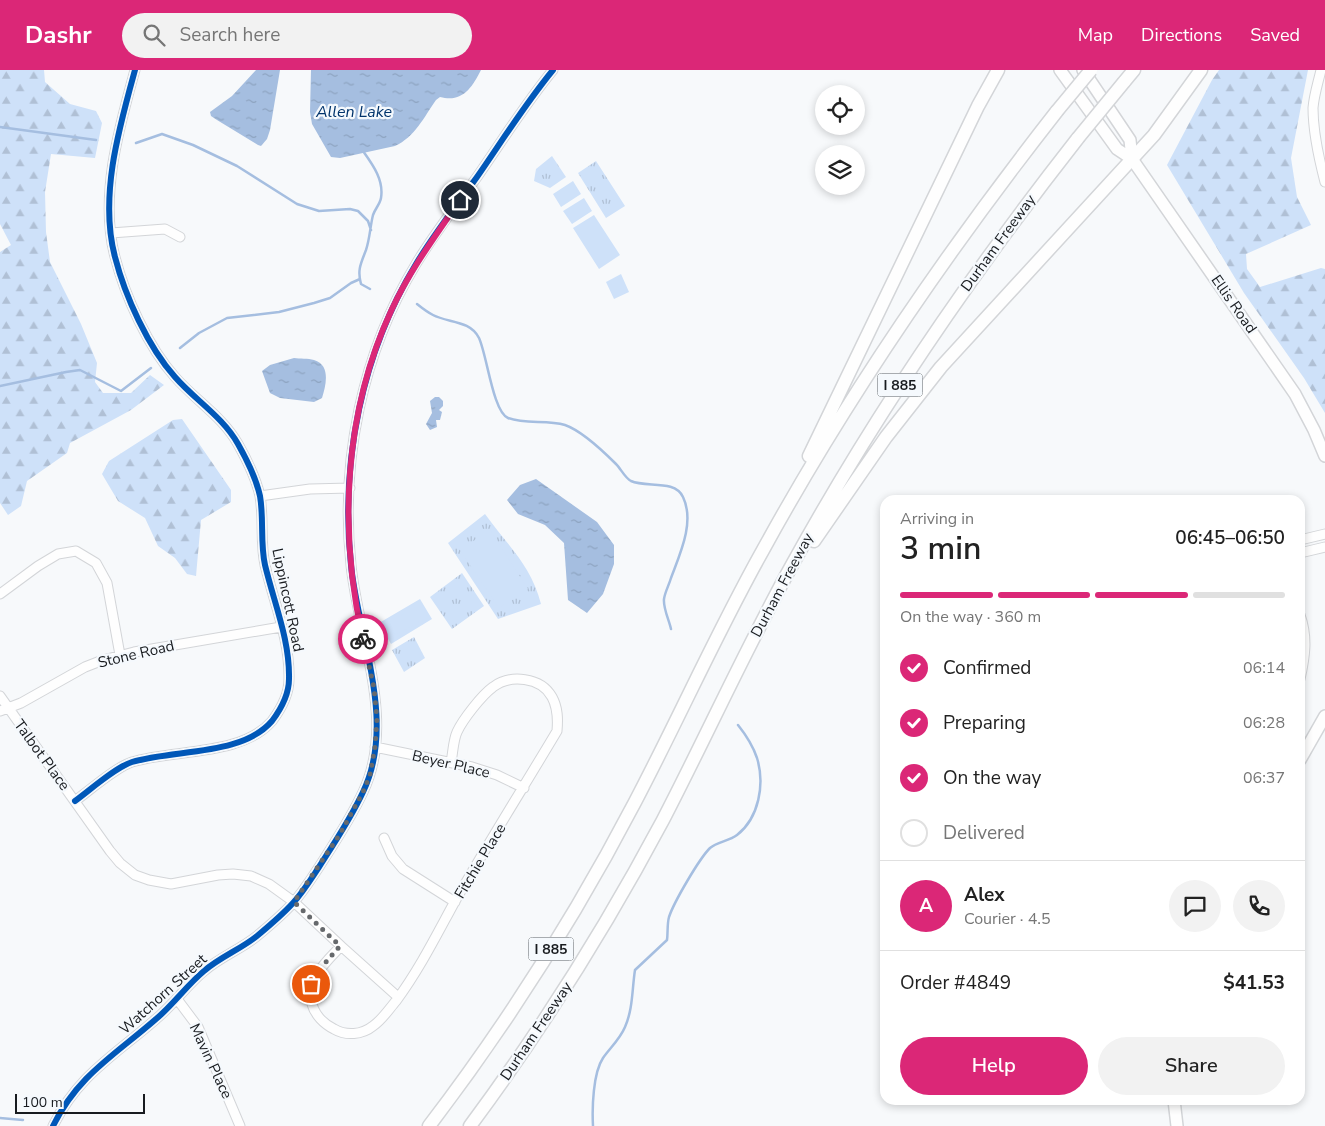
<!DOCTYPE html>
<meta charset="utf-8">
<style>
body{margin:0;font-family:"Nunito Sans",sans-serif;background:#f2f2f2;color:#222;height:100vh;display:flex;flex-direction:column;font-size:19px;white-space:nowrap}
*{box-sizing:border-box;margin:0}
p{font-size:16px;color:#767676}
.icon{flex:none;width:28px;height:28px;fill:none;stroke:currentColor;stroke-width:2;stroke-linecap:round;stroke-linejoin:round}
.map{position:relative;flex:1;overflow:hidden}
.drawer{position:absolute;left:880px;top:425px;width:425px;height:610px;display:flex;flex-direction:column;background:#fff;border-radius:15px;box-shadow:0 2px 8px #0003}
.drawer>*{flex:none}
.controls{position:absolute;left:815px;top:15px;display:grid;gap:10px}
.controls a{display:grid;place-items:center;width:50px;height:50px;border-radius:50%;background:#fff;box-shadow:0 2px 8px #0003;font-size:25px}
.scale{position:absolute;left:15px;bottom:12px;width:130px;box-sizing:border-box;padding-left:5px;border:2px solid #181b1f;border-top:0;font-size:14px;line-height:18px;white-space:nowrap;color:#181b1f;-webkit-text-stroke:4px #f5f9fd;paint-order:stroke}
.pin{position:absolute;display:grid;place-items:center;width:42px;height:42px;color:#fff;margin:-21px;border:2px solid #fff;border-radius:50%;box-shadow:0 1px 5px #0007}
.courier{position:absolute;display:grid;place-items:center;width:50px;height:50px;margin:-25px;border:4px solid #db2777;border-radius:50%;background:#fff;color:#222;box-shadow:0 1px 6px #0007}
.head em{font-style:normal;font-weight:600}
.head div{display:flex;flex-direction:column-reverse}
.head{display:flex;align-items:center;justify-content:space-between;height:85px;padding:0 20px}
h1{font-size:32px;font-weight:600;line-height:38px}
.bar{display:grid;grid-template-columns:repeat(4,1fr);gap:8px 5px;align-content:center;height:60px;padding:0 20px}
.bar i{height:6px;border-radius:4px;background:#e0e0e0}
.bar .current{background:#db2777}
.bar p{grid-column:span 4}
.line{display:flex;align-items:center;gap:12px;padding:0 20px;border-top:1px solid #e0e0e0}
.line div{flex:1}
.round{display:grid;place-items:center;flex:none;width:52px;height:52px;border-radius:26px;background:#f2f2f2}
ol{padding:0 20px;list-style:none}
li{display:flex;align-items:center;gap:15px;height:55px}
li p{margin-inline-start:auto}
li .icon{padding:5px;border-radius:50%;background:#db2777;color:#fff;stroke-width:4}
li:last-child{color:#767676}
li i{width:28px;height:28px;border:2px solid #e0e0e0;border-radius:50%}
.primary-button{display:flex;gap:10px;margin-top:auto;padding:10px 20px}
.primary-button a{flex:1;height:58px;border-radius:30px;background:#db2777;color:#fff;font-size:20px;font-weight:600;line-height:58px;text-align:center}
.primary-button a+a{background:#f2f2f2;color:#222}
header{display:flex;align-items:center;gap:30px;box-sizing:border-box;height:70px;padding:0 25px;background:#db2777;color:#fff}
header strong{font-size:24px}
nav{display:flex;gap:28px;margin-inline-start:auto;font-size:18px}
.search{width:350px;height:45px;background:#f2f2f2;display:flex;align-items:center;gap:12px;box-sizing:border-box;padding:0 18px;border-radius:28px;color:#767676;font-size:19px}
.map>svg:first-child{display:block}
.forest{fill:url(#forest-firs)}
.park{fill:url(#park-tufts)}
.garden{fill:#cee1f9}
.water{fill:url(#water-ripples)}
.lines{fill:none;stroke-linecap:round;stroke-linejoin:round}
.stream{stroke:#a5bee0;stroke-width:2.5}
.minor-casing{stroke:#d3d5d8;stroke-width:11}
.major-casing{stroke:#d3d5d8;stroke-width:14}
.highway-casing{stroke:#d3d5d8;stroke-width:15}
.minor{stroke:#fefefe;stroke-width:9}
.major{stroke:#fefefe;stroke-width:11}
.highway{stroke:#fefefe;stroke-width:12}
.highway-bridge-casing{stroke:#d3d5d8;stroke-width:15;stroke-linecap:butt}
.highway-bridge{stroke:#fefefe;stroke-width:12}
.cycleway-casing{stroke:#f5f9fd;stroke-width:9}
.cycleway{stroke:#0057b8;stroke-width:6}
.done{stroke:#66696c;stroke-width:5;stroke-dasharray:0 9}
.route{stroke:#db2777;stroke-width:6}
.labels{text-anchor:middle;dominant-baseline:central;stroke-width:4.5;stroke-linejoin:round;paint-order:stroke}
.shield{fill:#f5f9fd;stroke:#5a5e62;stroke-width:1}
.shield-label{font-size:14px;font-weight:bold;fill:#181b1f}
.street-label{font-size:15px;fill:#181b1f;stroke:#f5f9fd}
.water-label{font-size:16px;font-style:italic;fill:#00336b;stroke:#f5f9fd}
</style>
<header>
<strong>Dashr</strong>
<div class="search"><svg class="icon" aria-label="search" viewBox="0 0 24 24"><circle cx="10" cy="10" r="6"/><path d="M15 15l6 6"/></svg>Search here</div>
<nav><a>Map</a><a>Directions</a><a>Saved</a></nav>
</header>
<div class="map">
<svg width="1325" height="1056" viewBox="0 0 1325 1056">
<defs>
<pattern id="forest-firs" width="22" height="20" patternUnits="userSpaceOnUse" patternTransform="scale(1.25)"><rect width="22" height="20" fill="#cee1f9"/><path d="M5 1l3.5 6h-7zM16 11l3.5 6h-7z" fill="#b0c0d5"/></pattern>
<pattern id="park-tufts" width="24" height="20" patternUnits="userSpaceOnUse" patternTransform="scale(1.25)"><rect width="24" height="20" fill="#cee1f9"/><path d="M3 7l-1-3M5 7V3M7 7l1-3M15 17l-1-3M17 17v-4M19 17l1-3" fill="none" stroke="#b0c0d5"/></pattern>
<pattern id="water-ripples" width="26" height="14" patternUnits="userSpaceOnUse" patternTransform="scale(1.25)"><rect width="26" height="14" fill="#a5bee0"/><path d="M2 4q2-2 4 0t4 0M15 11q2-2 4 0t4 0" fill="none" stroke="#8da3c0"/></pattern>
</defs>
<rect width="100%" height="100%" fill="#f7f9fb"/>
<path class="forest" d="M0,0H44L45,12L70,34L96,41L102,53L95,88L51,84L45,122L46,162L50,192L81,254L97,293L95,312L103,323H131L150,305L164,315L131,340L70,373L67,383L27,411L21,436L8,445L0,433V182L11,175L0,154Z
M1219,0H1308L1291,88L1297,127L1311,155L1246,184L1247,199L1260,217L1321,198L1325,199V343L1304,308L1244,223L1167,95L1212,10Z
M182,349L231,420V432L201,450L196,506L187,504L175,488L158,476L145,448L118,431L102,404L109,391L173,350Z"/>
<path class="park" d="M552,86L566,107L550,118L534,111L536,99Z
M596,91L625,136L606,148L578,103Z
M485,444C508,476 531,495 541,534L498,549L448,473Z
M462,503L484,536L452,559L430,527Z
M420,529L432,549L391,574L379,553Z
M414,567L425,588L404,602L392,580Z"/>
<path class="garden" d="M573,111L581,124L561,137L553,124Z
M584,128L592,141L572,154L563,141Z
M594,145L620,185L599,199L573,158Z
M621,204L629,222L614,229L606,212Z
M490,460L528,519L499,538L460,480Z
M415,537L422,550L396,565L389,553Z"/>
<path class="water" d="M256,0H280L270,60L267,69L261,76L258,75L217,50L211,46L210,42L232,26Z
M311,0H481C472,18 462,33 440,27L436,30C424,47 415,67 395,76L340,88L331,87L312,54L310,42Z
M294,288C300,289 308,288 314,290C331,295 326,315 322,328L314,332L280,328L270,323L262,301L270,295Z
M435,327H439L443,331V336L439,340L442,342L440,350H436L437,357L430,360L426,354L432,343L430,331Z
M536,409L597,452L614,475V494L603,524L587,543L568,530L564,473L545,455L518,444L507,430L520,415Z"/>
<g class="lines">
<path class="stream" d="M0,57L96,70
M136,73L162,64L193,75L237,96L297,134L319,141L350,139L358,141L368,151L371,160
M363,81C373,95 384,110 381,128C380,134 375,139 373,145C370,157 370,168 366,180C361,193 357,200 361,214L370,219
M417,234C422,238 427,242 433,245C448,253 470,250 479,268C487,285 493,342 508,348C526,355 547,349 565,355C582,361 603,381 616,394C621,399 625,408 631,411C646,418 675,409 683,427C695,452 680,484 671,508C669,515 665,522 664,529C663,538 669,550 671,559
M180,278L199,263L227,248L279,242L314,233L330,228L351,213L360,209
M0,316L66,302L80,300L121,321L151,298
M0,1048L23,1050
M593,1056C592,1038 593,1003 603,988C610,978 620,969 625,957C633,939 632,919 635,900L667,870C668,863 667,854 669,847C674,832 699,789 710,778C717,772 729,771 737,765C759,748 765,714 757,688C753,676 746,665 738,655"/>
<defs>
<path id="minor" d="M1321,0C1318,13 1314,25 1313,38C1313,63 1319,89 1325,112
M111,163L165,159L180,167
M260,426L310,419L350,418
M1300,470L1325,464
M1300,483L1325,477
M0,524L38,496L58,484L76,481L96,493L107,513L120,585
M1300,545C1308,567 1305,587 1300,609
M0,626L110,781L120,793L135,805L149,810L171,814L218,805L233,804L251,806L269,814L294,832L341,876L398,927
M0,641L21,633L85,597L103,590L134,582L281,557
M375,677L472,697L497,705L524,718
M75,731C90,720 116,697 132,692C175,679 242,686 272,651C281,639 289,624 289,609C290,570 274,533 265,495C260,473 264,449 260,426C256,408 247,390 238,374C223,347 195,330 175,307C148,277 125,226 115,187C99,127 119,58 135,0
M384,768L392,786L403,799L455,832
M341,876C325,893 306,909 312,934C315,945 324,954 334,959C346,966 362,965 373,956C382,950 389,939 396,931C419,900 436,866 454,833C487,775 523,718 557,661C558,649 558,638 552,627C541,607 510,604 493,617C482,625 463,649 457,662C453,671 453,683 451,692
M177,929L198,957L240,1056
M53,1056C78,1005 115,985 156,949C173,935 187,915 204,901C220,887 241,879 257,866C269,856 283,844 293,833C303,822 311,809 319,797C335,772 351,748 363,722C397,651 358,567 351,495C340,391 362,283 416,194C434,164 456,136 477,107C502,71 525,34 553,0"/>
<path id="major" d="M1060,0L1117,79L1132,89L1295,324L1314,360L1325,386
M1083,0L1130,70L1132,89
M1300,690L1325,646
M1174,1030L1177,1056"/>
<path id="highway" d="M1124,12L1134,0
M809,386L978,36L998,0
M814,471L886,367L941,297L1154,65L1201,0
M429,1056C507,954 576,845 635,732C679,648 717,562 763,480C848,325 948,180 1057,41
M470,1056C542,959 606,857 663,750C707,665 746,578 792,495C875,344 972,203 1078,68"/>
</defs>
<use href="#minor" class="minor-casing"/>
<use href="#major" class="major-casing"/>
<use href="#highway" class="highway-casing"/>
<use href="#minor" class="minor"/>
<use href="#major" class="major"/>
<use href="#highway" class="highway"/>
<defs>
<path id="highway-bridge" d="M1057,41L1091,0
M1078,68L1124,12"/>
</defs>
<use href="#highway-bridge" class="highway-bridge-casing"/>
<use href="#highway-bridge" class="highway-bridge"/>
<defs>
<path id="cycleway" d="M75,731C90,720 116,697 132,692C175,679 242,686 272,651C281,639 289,624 289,609C290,570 274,533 265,495C260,473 264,449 260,426C256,408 247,390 238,374C223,347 195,330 175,307C148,277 125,226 115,187C99,127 119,58 135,0
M53,1056C78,1005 115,985 156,949C173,935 187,915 204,901C220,887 241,879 257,866C269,856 283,844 293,833C303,822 311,809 319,797C335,772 351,748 363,722C397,651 358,567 351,495C340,391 362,283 416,194C434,164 456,136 477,107C502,71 525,34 553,0"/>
</defs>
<use href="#cycleway" class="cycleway-casing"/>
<use href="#cycleway" class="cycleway"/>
</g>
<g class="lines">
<path class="done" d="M311,914L319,900L340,876L294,832L340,764L363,722L370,705L375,677L377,649L374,618L363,569"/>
<path class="route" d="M363,569C338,460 344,341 392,239C410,200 436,165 460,130"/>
</g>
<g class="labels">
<g class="shield">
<rect x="877.5" y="303.5" width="45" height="23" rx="4"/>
<rect x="528.5" y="867.5" width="45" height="23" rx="4"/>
</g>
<g class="shield-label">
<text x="900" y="315">I 885</text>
<text x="551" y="879">I 885</text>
</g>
<g class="street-label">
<text transform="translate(998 173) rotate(-54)">Durham Freeway</text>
<text transform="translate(1234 234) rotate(55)">Ellis Road</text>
<text transform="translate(782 515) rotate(-62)">Durham Freeway</text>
<text transform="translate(288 530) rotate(78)">Lippincott Road</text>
<text transform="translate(136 584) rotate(-13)">Stone Road</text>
<text transform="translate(42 685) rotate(54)">Talbot Place</text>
<text transform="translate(451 694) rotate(13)">Beyer Place</text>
<text transform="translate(480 791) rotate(-59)">Fitchie Place</text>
<text transform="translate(163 924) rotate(-42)">Watchorn Street</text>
<text transform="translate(536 961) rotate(-56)">Durham Freeway</text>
<text transform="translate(211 991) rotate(65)">Mavin Place</text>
</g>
<g class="water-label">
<text x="354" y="42">Allen Lake</text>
</g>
</g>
</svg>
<div class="controls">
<a><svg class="icon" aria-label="locate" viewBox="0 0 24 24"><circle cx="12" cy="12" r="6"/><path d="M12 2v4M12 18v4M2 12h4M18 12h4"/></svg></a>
<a><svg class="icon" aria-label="layers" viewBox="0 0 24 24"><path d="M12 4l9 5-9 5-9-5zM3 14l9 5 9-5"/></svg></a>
</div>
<div class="scale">100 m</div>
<div class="pin" style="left:311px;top:914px;background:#ea580c"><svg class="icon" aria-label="bag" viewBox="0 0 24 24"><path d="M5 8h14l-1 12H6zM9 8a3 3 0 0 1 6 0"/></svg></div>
<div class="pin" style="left:460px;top:130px;background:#1f2937"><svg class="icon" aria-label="home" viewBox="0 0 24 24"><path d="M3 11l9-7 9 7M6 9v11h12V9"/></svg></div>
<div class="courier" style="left:363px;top:569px"><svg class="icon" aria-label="bike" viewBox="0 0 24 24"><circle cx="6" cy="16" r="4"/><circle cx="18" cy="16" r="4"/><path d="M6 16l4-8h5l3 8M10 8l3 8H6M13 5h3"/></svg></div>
<section class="drawer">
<div class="head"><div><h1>3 min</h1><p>Arriving in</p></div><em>06:45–06:50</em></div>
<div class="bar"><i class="current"></i><i class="current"></i><i class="current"></i><i></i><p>On the way · 360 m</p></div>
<ol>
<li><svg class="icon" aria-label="check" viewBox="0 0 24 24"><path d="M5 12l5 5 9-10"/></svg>Confirmed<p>06:14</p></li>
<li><svg class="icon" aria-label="check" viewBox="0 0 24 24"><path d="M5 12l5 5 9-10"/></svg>Preparing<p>06:28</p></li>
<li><svg class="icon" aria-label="check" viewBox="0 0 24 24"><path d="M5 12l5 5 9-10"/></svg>On the way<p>06:37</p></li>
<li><i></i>Delivered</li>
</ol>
<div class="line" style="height:90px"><b class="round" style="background:#db2777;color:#fff">A</b><div><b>Alex</b><p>Courier · 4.5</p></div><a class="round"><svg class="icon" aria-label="chat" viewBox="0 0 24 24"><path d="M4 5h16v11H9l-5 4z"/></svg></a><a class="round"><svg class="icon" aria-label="phone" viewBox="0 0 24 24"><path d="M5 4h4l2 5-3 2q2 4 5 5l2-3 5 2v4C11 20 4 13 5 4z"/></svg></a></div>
<div class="line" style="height:65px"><div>Order #4849</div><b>$41.53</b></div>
<div class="primary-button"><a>Help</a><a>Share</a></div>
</section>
</div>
